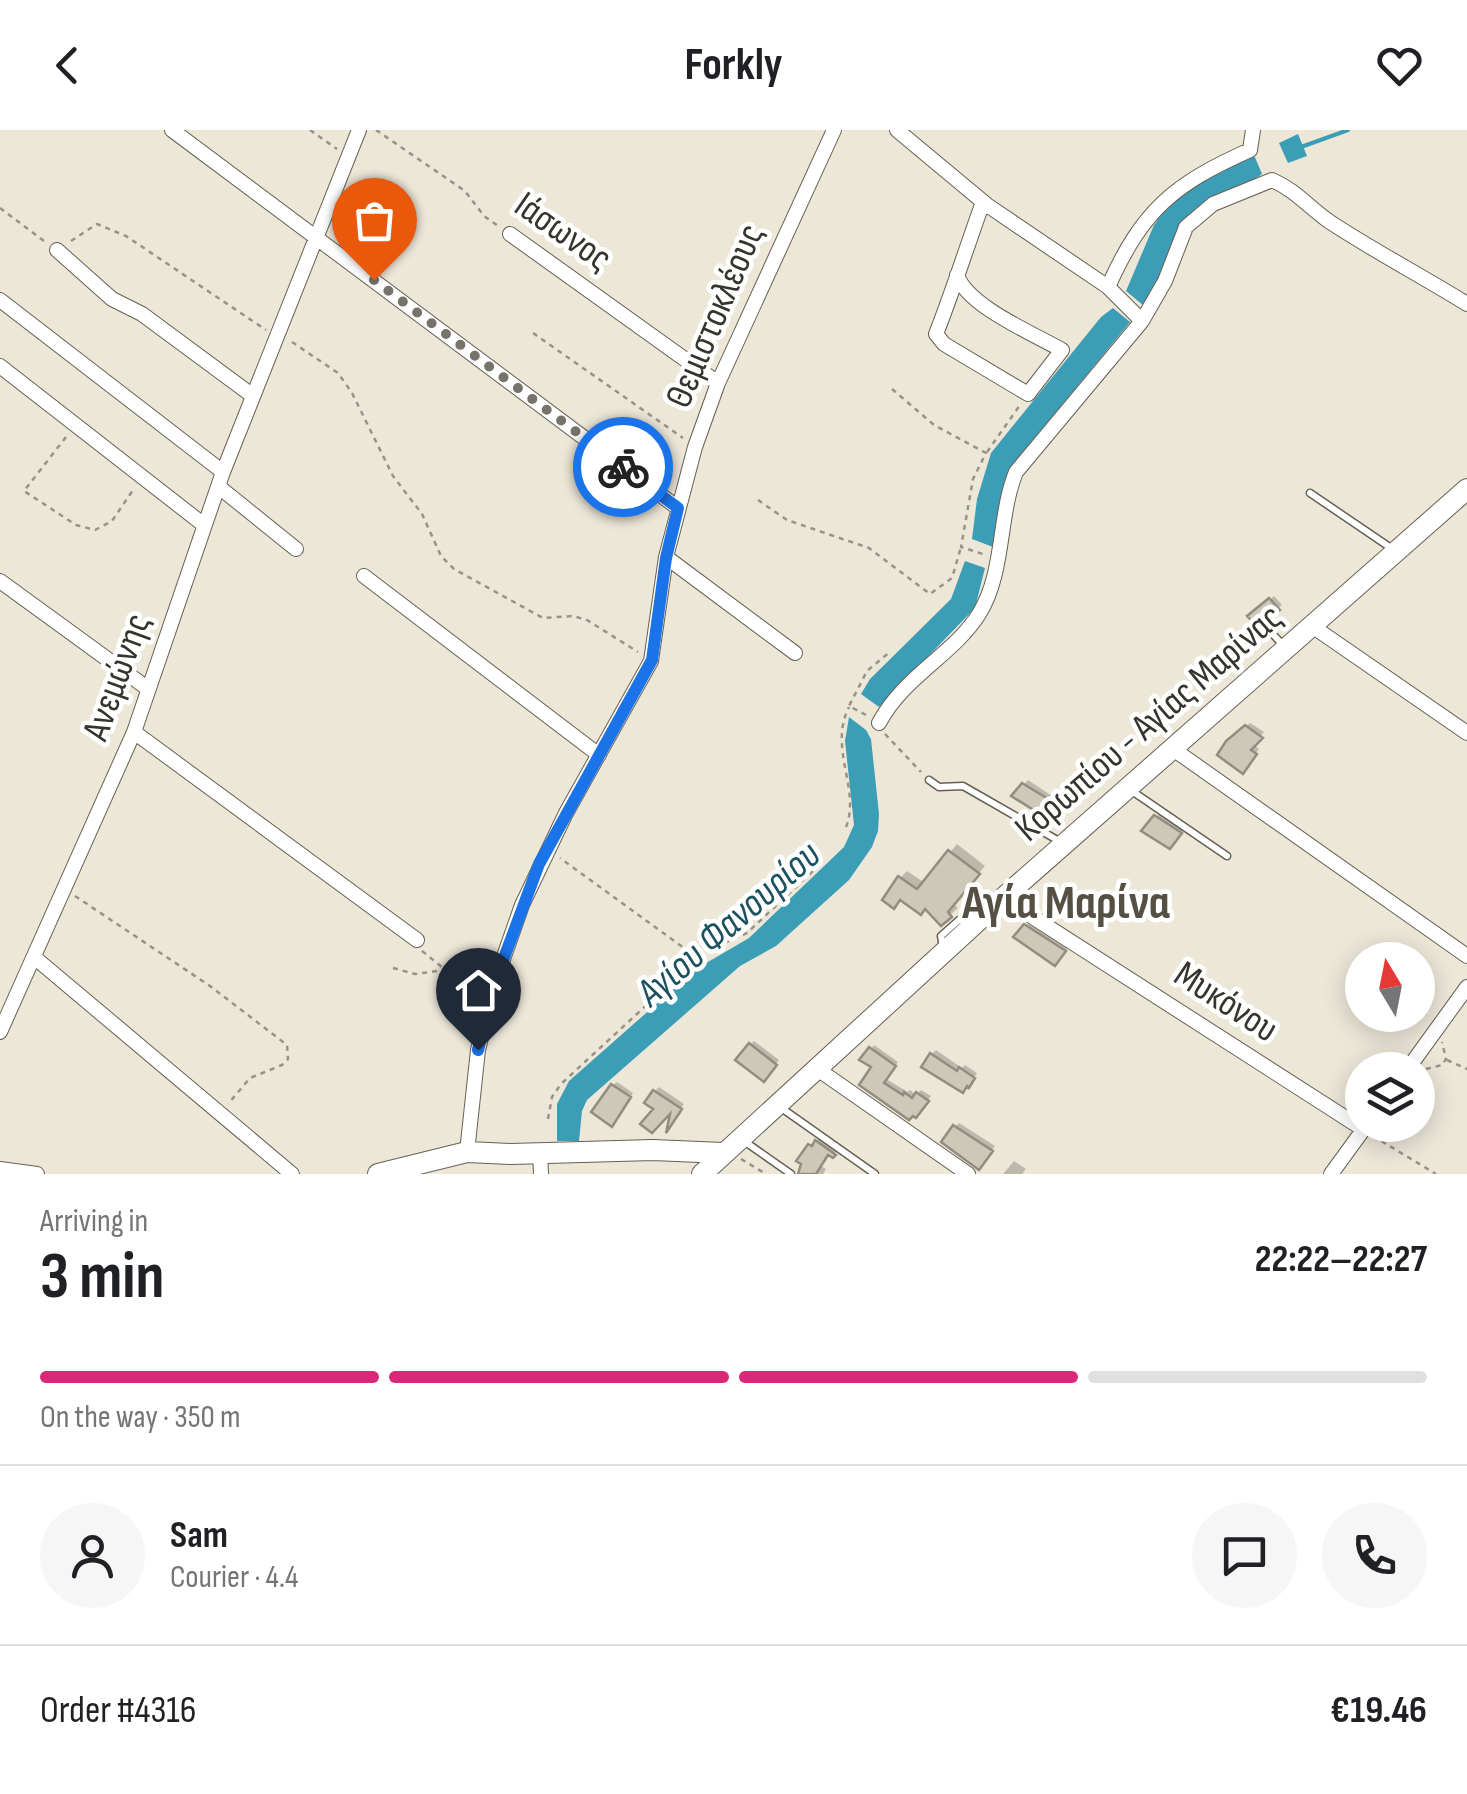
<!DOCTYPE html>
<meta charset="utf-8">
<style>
body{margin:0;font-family:"Sofia Sans Condensed",sans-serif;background:#f6f6f6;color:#202124;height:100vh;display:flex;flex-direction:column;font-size:38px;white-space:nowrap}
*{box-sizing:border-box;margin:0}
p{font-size:32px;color:#757577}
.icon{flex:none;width:55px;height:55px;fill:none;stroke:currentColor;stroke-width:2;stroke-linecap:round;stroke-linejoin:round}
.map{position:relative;height:1044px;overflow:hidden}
.panel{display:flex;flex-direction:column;background:#fff;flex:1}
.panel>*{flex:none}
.needle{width:65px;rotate:350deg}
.controls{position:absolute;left:1345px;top:812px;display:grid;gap:20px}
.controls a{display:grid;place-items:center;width:90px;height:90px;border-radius:50%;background:#fff;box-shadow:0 5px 25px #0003;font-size:50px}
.pin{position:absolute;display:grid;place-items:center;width:85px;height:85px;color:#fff;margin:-102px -42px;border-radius:50% 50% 50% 0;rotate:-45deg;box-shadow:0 0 10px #0007}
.pin .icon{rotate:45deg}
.courier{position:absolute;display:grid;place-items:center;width:100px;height:100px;margin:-50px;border:8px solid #1a73e8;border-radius:50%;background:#fff;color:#222;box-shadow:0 2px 12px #0007}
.headline em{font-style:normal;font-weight:700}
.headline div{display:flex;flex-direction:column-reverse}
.headline{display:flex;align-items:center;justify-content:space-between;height:170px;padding:0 40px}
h1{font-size:65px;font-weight:700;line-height:75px}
.bar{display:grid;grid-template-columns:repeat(4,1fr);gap:15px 10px;align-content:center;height:120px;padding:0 40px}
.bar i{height:12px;border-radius:8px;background:#e0e0e0}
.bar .selected{background:#db2777}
.bar p{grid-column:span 4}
.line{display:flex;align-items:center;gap:25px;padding:0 40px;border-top:2px solid #e0e0e0}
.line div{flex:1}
.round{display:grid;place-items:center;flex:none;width:105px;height:105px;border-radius:52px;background:#f6f6f6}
header{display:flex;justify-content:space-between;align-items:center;height:130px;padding:0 40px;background:#fff;font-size:45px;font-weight:700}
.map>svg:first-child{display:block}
.water{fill:#3c9eb6}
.shadow{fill:#0003}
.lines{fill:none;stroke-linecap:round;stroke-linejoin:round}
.stream{stroke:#3c9eb6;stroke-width:4}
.building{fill:#cec8b9;stroke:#938d80;stroke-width:2.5}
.service-casing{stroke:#666054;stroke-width:9}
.minor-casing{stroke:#666054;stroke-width:16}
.secondary-casing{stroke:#666054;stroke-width:22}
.path{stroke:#979388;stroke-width:2.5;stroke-dasharray:5 5;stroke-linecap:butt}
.service{stroke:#fff;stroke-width:6}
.minor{stroke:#fff;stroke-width:14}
.secondary{stroke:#fff;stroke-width:20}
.done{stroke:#76736a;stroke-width:10;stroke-dasharray:0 18}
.route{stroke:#1a73e8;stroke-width:12}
.labels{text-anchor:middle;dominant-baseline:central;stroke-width:9;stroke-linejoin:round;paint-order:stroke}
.street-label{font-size:38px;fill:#36342e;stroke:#fff}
.water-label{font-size:40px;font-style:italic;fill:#1c5260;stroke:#fff}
.district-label{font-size:48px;font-weight:bold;fill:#555043;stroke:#fff}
</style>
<header><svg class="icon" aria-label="back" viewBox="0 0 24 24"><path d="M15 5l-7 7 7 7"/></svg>Forkly<svg class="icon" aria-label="heart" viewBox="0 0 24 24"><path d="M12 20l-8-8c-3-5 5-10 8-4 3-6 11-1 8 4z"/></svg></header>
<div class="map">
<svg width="1467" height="1044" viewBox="0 0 1467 1044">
<rect width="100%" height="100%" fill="#ede7d8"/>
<path class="water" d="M1298,4L1307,26L1288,33L1279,13Z
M1254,25L1262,44L1177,105L1156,157L1144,176L1126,161L1154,95L1180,59Z
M1113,178L1130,192L1022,324L993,417L972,409L977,369L991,323L1101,187Z
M965,431L985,438L975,478L879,577L861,564L870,549L951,469Z
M849,587L866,600L871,609L879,684L878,701L872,717L849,750L776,816L740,836L587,970L582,981L579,1011H557V974L569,951L696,839L749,808L844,717L854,695L845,611Z"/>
<path class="shadow" d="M1274,466L1282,475L1259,495L1251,486Z
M1250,593L1264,602L1253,614L1259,619L1246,637L1228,613Z
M1028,650L1055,668L1048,680L1015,665Z
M1160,683L1184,699L1174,712L1145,700Z
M957,714L985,736L953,773L958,778L941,793L900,748L907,741L925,753Z
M1033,789L1071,813L1062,826L1016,806Z
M754,911L779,930L768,945L750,915Z
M874,915L898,932L886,949L908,962L910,960L916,965L921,960L931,966L919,981L862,954L875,937L871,919Z
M936,920L962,938L965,935L977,943L972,951L969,954L932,924Z
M617,952L633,963L616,990L613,955Z
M659,957L684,974L670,995L674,976L655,961Z
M959,993L995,1016L982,1033L955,997Z
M824,1005L840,1018L833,1025L829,1023L821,1036L826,1039L823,1044H802L810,1015Z
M1014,1031L1026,1039L1022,1044H1003Z"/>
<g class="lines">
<path class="stream" d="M1301,17L1348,0"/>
</g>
<path class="building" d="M1269,468L1280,480L1259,499L1247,486Z
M1245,595L1263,608L1251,620L1257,624L1243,644L1217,625L1226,611Z
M1022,653L1053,672L1045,687L1011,666Z
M1154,685L1182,703L1170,719L1141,701Z
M948,720L980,744L948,782L952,787L941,796L925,779L921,785L900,770L894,779L882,770L898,746L917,759Z
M1024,794L1066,821L1055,836L1013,807Z
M749,913L777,935L764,952L735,930Z
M869,917L896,936L884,953L903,965L904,962L912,968L916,962L929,971L916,988L913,986L909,990L859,955L871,937L859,930Z
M930,923L957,941L959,937L975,948L969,958L967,956L963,963L921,937Z
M611,954L631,967L612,997L591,982Z
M653,960L682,979L666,1003L670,984L652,1003L640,994L653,979L644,973Z
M953,995L993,1021L979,1040L941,1012Z
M815,1010L836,1025L833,1028L828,1025L816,1044H798L801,1034L796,1031L808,1014L812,1016Z"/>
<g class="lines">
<defs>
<path id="service" d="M1310,363L1391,418
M1267,498L1282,514
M929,650L939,657L963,656L1059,711
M1129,659L1227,726
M943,817L941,806L959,790L971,792
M780,977L875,1044
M744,1011L791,1044"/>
<path id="minor" d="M172,0L678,378
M897,0L987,75L1108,157L1142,191
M510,104L718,253
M57,120L112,169L142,184L253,266
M957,145C967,176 1034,204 1062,220L1028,264L944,214L936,204C953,161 967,116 983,72
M1108,157C1143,79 1174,54 1250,20L1253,0
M0,170L223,342
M0,236L204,395
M219,357L296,419
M666,427L795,523
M364,446L599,625
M0,451L147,558
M1312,496L1467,603
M879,593C904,546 953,525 979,484C1005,442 998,386 1016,342L1142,191L1165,151L1186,97L1213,74L1272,50C1297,61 1308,77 1330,92C1374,121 1422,146 1467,174
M134,602L417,810
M1173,619L1467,826
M1003,768L1363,999
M34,827L292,1044
M0,902L134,602L223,342L359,0
M816,938L968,1044
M1407,940L1467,857
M467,1022L478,920L494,855L522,775L566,683L651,531L666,427L695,317L718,253L834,0
M540,1023L541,1044
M0,1039L37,1044
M1331,1044L1366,996"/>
<path id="secondary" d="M378,1044L467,1022L511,1024L653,1020L723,1023
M702,1044L1003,768L1467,359"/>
</defs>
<use href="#service" class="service-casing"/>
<use href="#minor" class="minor-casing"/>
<use href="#secondary" class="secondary-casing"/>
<path class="path" d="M310,0L337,19
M376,0L465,61L484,86L501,98
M0,78L48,114
M71,111L97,94L126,106L266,200
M533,203L683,308
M292,212L338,243L352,263L393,346L422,384L441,426L454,439L543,488L573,486L587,490L638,522
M892,259L934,295L986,323L973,349L961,417L986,425
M66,307L24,361L76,395L95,400L112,391L133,360
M987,322L1020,275
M758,370L787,390L869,418L930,464L952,448L961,417
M866,585L849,576L867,541L891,521
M885,604L921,642
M846,697C861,660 828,618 849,577
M75,766L210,856L287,915L288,929L282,935L250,948L228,974
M422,821L443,838
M697,825L747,803L813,741
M393,838L415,844L460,838L484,850
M1447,930L1467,939
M1426,939L1442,935L1446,929L1442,912
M548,989L552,967L561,954L690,835L695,826L560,728
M1373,1006L1436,1044
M741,1029L766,1044"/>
<use href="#service" class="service"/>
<use href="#minor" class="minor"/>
<use href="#secondary" class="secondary"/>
</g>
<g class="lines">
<path class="done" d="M374,150L623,337"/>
<path class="route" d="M478,920L494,855L539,734L652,530L666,428L678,378L623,337"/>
</g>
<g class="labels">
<g class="street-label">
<text transform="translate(563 102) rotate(35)">Ιάσωνος</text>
<text transform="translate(715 186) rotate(-67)">Θεμιστοκλέους</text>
<text transform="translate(117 547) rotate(-70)">Ανεμώνης</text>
<text transform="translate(1149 593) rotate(-41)">Κορωπίου - Αγίας Μαρίνας</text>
<text transform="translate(1226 872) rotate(33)">Μυκόνου</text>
</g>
<g class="water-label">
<text transform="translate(729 794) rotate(-41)">Αγίου Φανουρίου</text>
</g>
<g class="district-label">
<text x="1066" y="773">Αγία Μαρίνα</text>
</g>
</g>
</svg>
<div class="controls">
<a><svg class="needle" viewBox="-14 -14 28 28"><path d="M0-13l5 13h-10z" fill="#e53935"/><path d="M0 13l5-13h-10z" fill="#757577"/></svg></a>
<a><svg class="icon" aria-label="layers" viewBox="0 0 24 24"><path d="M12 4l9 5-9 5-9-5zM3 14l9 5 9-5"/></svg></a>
</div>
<div class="pin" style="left:374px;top:150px;background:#ea580c"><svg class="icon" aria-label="bag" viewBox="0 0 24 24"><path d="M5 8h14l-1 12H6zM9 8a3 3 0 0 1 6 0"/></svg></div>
<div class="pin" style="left:478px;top:920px;background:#1f2937"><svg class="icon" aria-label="home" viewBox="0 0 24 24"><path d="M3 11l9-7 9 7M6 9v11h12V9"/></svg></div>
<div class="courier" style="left:623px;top:337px"><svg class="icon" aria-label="bike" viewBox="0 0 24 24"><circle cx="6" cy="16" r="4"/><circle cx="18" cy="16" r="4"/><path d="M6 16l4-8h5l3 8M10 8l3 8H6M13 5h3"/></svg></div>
</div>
<section class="panel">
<div class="headline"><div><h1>3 min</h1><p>Arriving in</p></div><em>22:22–22:27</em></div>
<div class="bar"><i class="selected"></i><i class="selected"></i><i class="selected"></i><i></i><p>On the way · 350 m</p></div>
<div class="line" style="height:180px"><a class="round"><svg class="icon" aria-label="person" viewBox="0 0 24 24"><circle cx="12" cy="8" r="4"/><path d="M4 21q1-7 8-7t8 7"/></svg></a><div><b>Sam</b><p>Courier · 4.4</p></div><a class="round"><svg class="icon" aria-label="chat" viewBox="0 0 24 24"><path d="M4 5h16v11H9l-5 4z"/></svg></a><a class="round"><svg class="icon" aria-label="phone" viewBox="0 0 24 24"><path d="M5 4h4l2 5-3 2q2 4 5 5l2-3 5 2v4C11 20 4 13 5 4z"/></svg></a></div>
<div class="line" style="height:130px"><div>Order #4316</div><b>€19.46</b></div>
</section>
